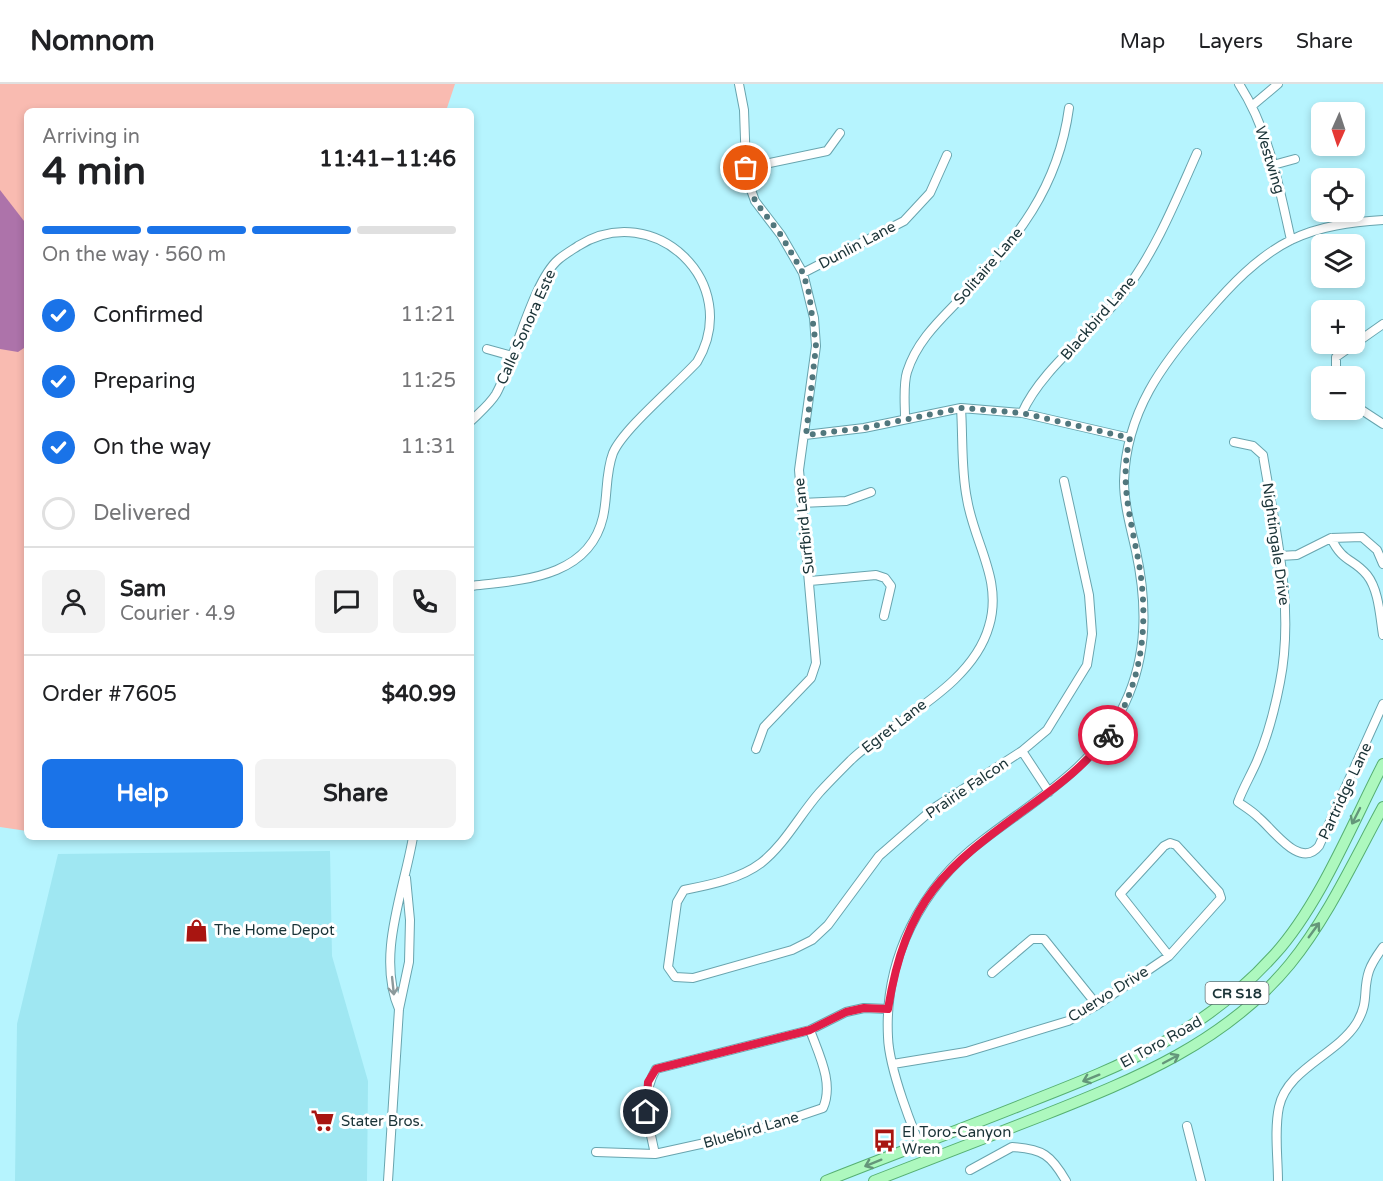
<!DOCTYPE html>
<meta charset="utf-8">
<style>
body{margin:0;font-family:"Varela Round",sans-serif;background:#f2f2f2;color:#202124;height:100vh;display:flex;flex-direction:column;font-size:22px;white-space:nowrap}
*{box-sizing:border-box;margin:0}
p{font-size:20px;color:#757577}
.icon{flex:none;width:33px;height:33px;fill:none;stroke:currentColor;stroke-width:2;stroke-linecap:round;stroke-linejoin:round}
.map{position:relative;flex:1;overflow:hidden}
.panel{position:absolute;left:24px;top:24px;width:450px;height:732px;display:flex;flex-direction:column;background:#fff;border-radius:9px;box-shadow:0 3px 9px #0003}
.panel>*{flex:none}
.needle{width:39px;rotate:183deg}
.fabs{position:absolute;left:1311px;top:18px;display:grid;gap:12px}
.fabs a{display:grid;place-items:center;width:54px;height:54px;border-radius:9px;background:#fff;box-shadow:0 3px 9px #0003;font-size:30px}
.pin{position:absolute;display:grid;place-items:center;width:51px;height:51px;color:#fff;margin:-26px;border:3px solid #fff;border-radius:50%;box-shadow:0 2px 6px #0007}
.courier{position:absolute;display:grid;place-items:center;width:60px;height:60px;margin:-30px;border:4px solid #e11d48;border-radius:50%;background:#fff;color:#222;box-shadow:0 2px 8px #0007}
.overview em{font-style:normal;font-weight:700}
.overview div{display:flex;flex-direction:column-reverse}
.overview{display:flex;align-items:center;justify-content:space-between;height:102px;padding:0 18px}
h1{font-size:39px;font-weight:700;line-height:45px}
.bar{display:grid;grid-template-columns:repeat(4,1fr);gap:9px 6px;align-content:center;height:72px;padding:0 18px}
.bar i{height:8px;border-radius:4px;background:#e0e0e0}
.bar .active{background:#1a73e8}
.bar p{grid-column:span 4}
.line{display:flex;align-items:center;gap:15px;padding:0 18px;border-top:2px solid #e0e0e0}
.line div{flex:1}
.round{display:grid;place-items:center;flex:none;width:63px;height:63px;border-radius:9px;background:#f2f2f2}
ol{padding:0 18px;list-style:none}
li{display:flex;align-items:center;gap:18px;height:66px}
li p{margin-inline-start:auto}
li .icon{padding:6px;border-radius:50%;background:#1a73e8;color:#fff;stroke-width:4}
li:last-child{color:#757577}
li i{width:33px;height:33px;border:3px solid #e0e0e0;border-radius:50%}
.primary-button{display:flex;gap:12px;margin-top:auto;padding:12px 18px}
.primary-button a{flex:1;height:69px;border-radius:9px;background:#1a73e8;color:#fff;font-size:24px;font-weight:700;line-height:69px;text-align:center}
.primary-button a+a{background:#f2f2f2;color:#202124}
header{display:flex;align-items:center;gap:36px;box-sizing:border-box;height:84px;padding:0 30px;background:#fff;border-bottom:2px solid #e0e0e0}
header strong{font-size:28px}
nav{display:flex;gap:33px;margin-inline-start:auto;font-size:21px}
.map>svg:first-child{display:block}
.built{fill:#9fe7f2}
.green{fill:#f9bbb1}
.water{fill:#ad73aa}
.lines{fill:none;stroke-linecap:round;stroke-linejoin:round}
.minor-casing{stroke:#68a4ae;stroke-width:10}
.major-casing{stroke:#56b072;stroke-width:12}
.minor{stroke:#fff;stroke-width:8}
.major{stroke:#adf8be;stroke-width:10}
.oneway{stroke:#64967a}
.oneway2{stroke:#8c999b}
.done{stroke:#51777d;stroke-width:6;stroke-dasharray:0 10.8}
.route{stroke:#e11d48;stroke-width:8}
.labels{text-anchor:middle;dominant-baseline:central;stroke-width:6;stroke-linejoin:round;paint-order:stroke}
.shield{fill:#fff;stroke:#5f7073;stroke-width:1.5}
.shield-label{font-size:14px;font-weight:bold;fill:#1a3337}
.street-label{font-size:15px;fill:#1a3337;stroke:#fff}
.poi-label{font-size:15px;fill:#1a3337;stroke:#fff;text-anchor:start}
</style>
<header>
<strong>Nomnom</strong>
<nav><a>Map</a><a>Layers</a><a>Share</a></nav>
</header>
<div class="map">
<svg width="1383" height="1097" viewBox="0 0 1383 1097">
<rect width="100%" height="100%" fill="#b6f4fe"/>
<path class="built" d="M330,767L332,872L368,997L367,1097H15L17,940L58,770Z"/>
<path class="green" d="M0,0H455L446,27H27V747L0,743Z"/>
<path class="water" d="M0,106L24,137L27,179V262L18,268L0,265Z"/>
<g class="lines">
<defs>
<path id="minor" d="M739,0L744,26L746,84L750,103L755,117L781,151L803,189L814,234L816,262L799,386L816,579L811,594L764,643L756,665
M1239,0C1269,46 1279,103 1291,156
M1253,21L1278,0
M1273,81L1295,75
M746,84L827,67L840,49
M803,189L904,137L930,109L947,71
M487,265L512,272
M1336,292V273L1383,240
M1354,321L1383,340
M961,324C963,354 961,386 967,415C974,459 1003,496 989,542C972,603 894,635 851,676C840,687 829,698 819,709C799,732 785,760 761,779C740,795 709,801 684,806L677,818L668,883L675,893L693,894L792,866L812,856L828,841L879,772L934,724L1022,667L1047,646L1087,581L1092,550L1089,511L1064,397
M1022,329C1042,284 1094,248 1125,207C1156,166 1176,116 1197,69
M905,334C905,320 903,301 907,288C917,256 941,235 963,212C1017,154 1058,105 1069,24
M471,337C479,329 490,320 496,310C514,278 533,196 559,175C565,170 572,166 578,162C654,114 744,199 697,278C677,300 623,345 613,369C605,390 608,411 603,433C589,494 522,496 471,502
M805,351L864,344L961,324L1022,329L1130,354
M1234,358L1253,362L1263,371C1275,445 1295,523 1280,598C1275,624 1268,652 1257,677C1251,691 1243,704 1238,718C1245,723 1252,727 1258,733C1273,745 1300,786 1319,762L1383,620
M801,419L846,417L871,408
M1331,454C1343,479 1353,474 1367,491C1379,506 1380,533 1383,551
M1280,472L1297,471L1331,454L1362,453L1377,466L1383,480
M810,497L876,491L885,494L891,502L884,532
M1022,667L1049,708
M992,889L1032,855H1044L1097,921
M399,925C376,872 404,807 413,753
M893,980L966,968L1068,937L1097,921L1169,872L1221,814L1219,808L1176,761L1170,759L1164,762L1120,810L1169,872
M1187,1042L1201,1097
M596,1068L655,1070L746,1050L823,1024C834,999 819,971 810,946
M655,1070C649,1042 640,1012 656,985L810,946L846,928L864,924L888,925
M927,1077C913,1047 889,985 888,953C884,875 921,803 982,757C1036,715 1096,683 1125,619C1148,570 1147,519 1136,467C1131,444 1124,421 1124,397C1126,328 1162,280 1206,230C1230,202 1257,173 1291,156C1319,142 1352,138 1383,136
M970,1086L1012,1063C1043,1065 1051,1071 1066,1097
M388,1097L399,925L409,878L410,836L406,794
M1278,1097C1278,1074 1274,1046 1279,1023C1287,985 1336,971 1356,940C1370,917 1362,908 1369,887C1372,878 1378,870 1383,863"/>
<path id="major" d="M826,1097C894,1070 962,1045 1029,1018C1126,980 1204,949 1275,870C1320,820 1352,740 1383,680
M874,1097C931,1075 988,1053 1044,1031C1135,995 1226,958 1290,880C1328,833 1354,776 1383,723"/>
</defs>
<use href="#minor" class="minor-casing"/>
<use href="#major" class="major-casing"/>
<use href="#minor" class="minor"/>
<use href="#major" class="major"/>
</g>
<defs><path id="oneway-shaft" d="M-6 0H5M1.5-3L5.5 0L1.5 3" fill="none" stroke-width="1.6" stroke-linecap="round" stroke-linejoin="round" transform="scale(1.5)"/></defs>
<g class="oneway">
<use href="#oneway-shaft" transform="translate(1356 732) rotate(117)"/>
<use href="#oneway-shaft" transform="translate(1314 846) rotate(-54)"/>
<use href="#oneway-shaft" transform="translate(1171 975) rotate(-28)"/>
<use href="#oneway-shaft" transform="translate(1091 994) rotate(158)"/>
<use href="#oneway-shaft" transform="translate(873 1079) rotate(158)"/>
</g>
<use class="oneway2" href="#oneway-shaft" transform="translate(393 902) rotate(84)"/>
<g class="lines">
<path class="done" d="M746,84L755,117L781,151L803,189L809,209L816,262L806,351L864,344L962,324L1022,329L1130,354C1119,398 1131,436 1139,480C1149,539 1143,600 1108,651"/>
<path class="route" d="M646,1028L648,998L656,985L810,946L846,928L864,924L888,925C906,815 944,784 1030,722C1059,701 1087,680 1108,651"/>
</g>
<defs>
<symbol id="shop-bare" viewBox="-9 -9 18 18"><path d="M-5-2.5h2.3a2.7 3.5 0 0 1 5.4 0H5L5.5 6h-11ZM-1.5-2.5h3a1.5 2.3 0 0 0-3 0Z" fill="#a81511" stroke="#fff" stroke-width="2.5" paint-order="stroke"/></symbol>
<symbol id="supermarket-bare" viewBox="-9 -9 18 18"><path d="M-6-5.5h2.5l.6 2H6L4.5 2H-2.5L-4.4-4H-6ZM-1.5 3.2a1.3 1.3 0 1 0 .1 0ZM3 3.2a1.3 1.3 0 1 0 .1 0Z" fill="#a81511" stroke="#fff" stroke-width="2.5" paint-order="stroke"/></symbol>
<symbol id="bus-bare" viewBox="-9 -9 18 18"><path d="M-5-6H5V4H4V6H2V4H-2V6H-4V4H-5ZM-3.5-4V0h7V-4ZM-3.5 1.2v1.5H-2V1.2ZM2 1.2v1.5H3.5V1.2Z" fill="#a81511" stroke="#fff" stroke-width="2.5" paint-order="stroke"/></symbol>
</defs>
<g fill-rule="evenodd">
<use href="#shop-bare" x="180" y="830" width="33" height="33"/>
<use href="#supermarket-bare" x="306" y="1020" width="33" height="33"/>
<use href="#bus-bare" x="868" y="1040" width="33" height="33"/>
</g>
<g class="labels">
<rect class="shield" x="1205.5" y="898" width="63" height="22" rx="4.5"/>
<g class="shield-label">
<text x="1237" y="909">CR S18</text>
</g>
<g class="street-label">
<text transform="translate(1270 76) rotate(73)">Westwing</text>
<text transform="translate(857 161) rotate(-28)">Dunlin Lane</text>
<text transform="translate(988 182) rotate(-49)">Solitaire Lane</text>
<text transform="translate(1098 234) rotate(-49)">Blackbird Lane</text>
<text transform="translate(526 243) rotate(-66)">Calle Sonora Este</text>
<text transform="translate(804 442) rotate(-96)">Surfbird Lane</text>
<text transform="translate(1276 460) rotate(82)">Nightingale Drive</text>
<text transform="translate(894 642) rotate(-38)">Egret Lane</text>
<text transform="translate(967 704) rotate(-34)">Prairie Falcon</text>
<text transform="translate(1345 707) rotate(-65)">Partridge Lane</text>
<text transform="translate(1108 910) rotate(-32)">Cuervo Drive</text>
<text transform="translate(1161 958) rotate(-29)">El Toro Road</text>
<text transform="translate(751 1046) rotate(-16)">Bluebird Lane</text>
</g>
<g class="poi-label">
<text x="214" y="846">The Home Depot</text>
<text x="341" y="1037">Stater Bros.</text>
<text x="902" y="1048">El Toro-Canyon<tspan x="902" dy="17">Wren</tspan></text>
</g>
</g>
</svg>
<div class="fabs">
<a><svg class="needle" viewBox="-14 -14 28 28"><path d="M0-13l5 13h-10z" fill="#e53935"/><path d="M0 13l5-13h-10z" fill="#757577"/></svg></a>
<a><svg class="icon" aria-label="locate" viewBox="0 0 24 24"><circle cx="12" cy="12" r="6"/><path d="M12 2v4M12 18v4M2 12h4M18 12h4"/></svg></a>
<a><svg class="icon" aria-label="layers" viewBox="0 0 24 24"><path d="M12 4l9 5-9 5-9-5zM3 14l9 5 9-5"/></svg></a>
<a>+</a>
<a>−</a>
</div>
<div class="pin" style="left:746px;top:84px;background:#ea580c"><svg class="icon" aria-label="bag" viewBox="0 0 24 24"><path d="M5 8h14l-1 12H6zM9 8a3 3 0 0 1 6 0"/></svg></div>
<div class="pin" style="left:646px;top:1028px;background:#1f2937"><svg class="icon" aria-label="home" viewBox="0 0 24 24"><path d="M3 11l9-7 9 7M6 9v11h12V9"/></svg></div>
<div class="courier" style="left:1108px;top:651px"><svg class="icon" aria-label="bike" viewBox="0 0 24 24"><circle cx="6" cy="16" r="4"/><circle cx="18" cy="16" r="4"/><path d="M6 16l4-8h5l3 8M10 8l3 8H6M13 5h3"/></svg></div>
<section class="panel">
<div class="overview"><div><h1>4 min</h1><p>Arriving in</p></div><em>11:41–11:46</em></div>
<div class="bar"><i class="active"></i><i class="active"></i><i class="active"></i><i></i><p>On the way · 560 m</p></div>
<ol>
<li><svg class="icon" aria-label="check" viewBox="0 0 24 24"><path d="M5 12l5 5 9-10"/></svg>Confirmed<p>11:21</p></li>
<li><svg class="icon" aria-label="check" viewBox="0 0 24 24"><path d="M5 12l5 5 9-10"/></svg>Preparing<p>11:25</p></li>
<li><svg class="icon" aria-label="check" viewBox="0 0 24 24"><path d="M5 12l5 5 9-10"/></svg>On the way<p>11:31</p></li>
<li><i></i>Delivered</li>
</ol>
<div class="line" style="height:108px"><a class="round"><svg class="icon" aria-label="person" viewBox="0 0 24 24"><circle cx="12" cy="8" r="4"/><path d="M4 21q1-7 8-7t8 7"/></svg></a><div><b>Sam</b><p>Courier · 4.9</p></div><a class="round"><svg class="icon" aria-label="chat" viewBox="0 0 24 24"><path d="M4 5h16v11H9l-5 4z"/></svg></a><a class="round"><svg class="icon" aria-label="phone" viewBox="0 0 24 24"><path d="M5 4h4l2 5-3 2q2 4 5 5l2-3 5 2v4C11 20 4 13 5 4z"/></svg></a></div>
<div class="line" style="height:78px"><div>Order #7605</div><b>$40.99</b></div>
<div class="primary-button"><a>Help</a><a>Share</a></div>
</section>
</div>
